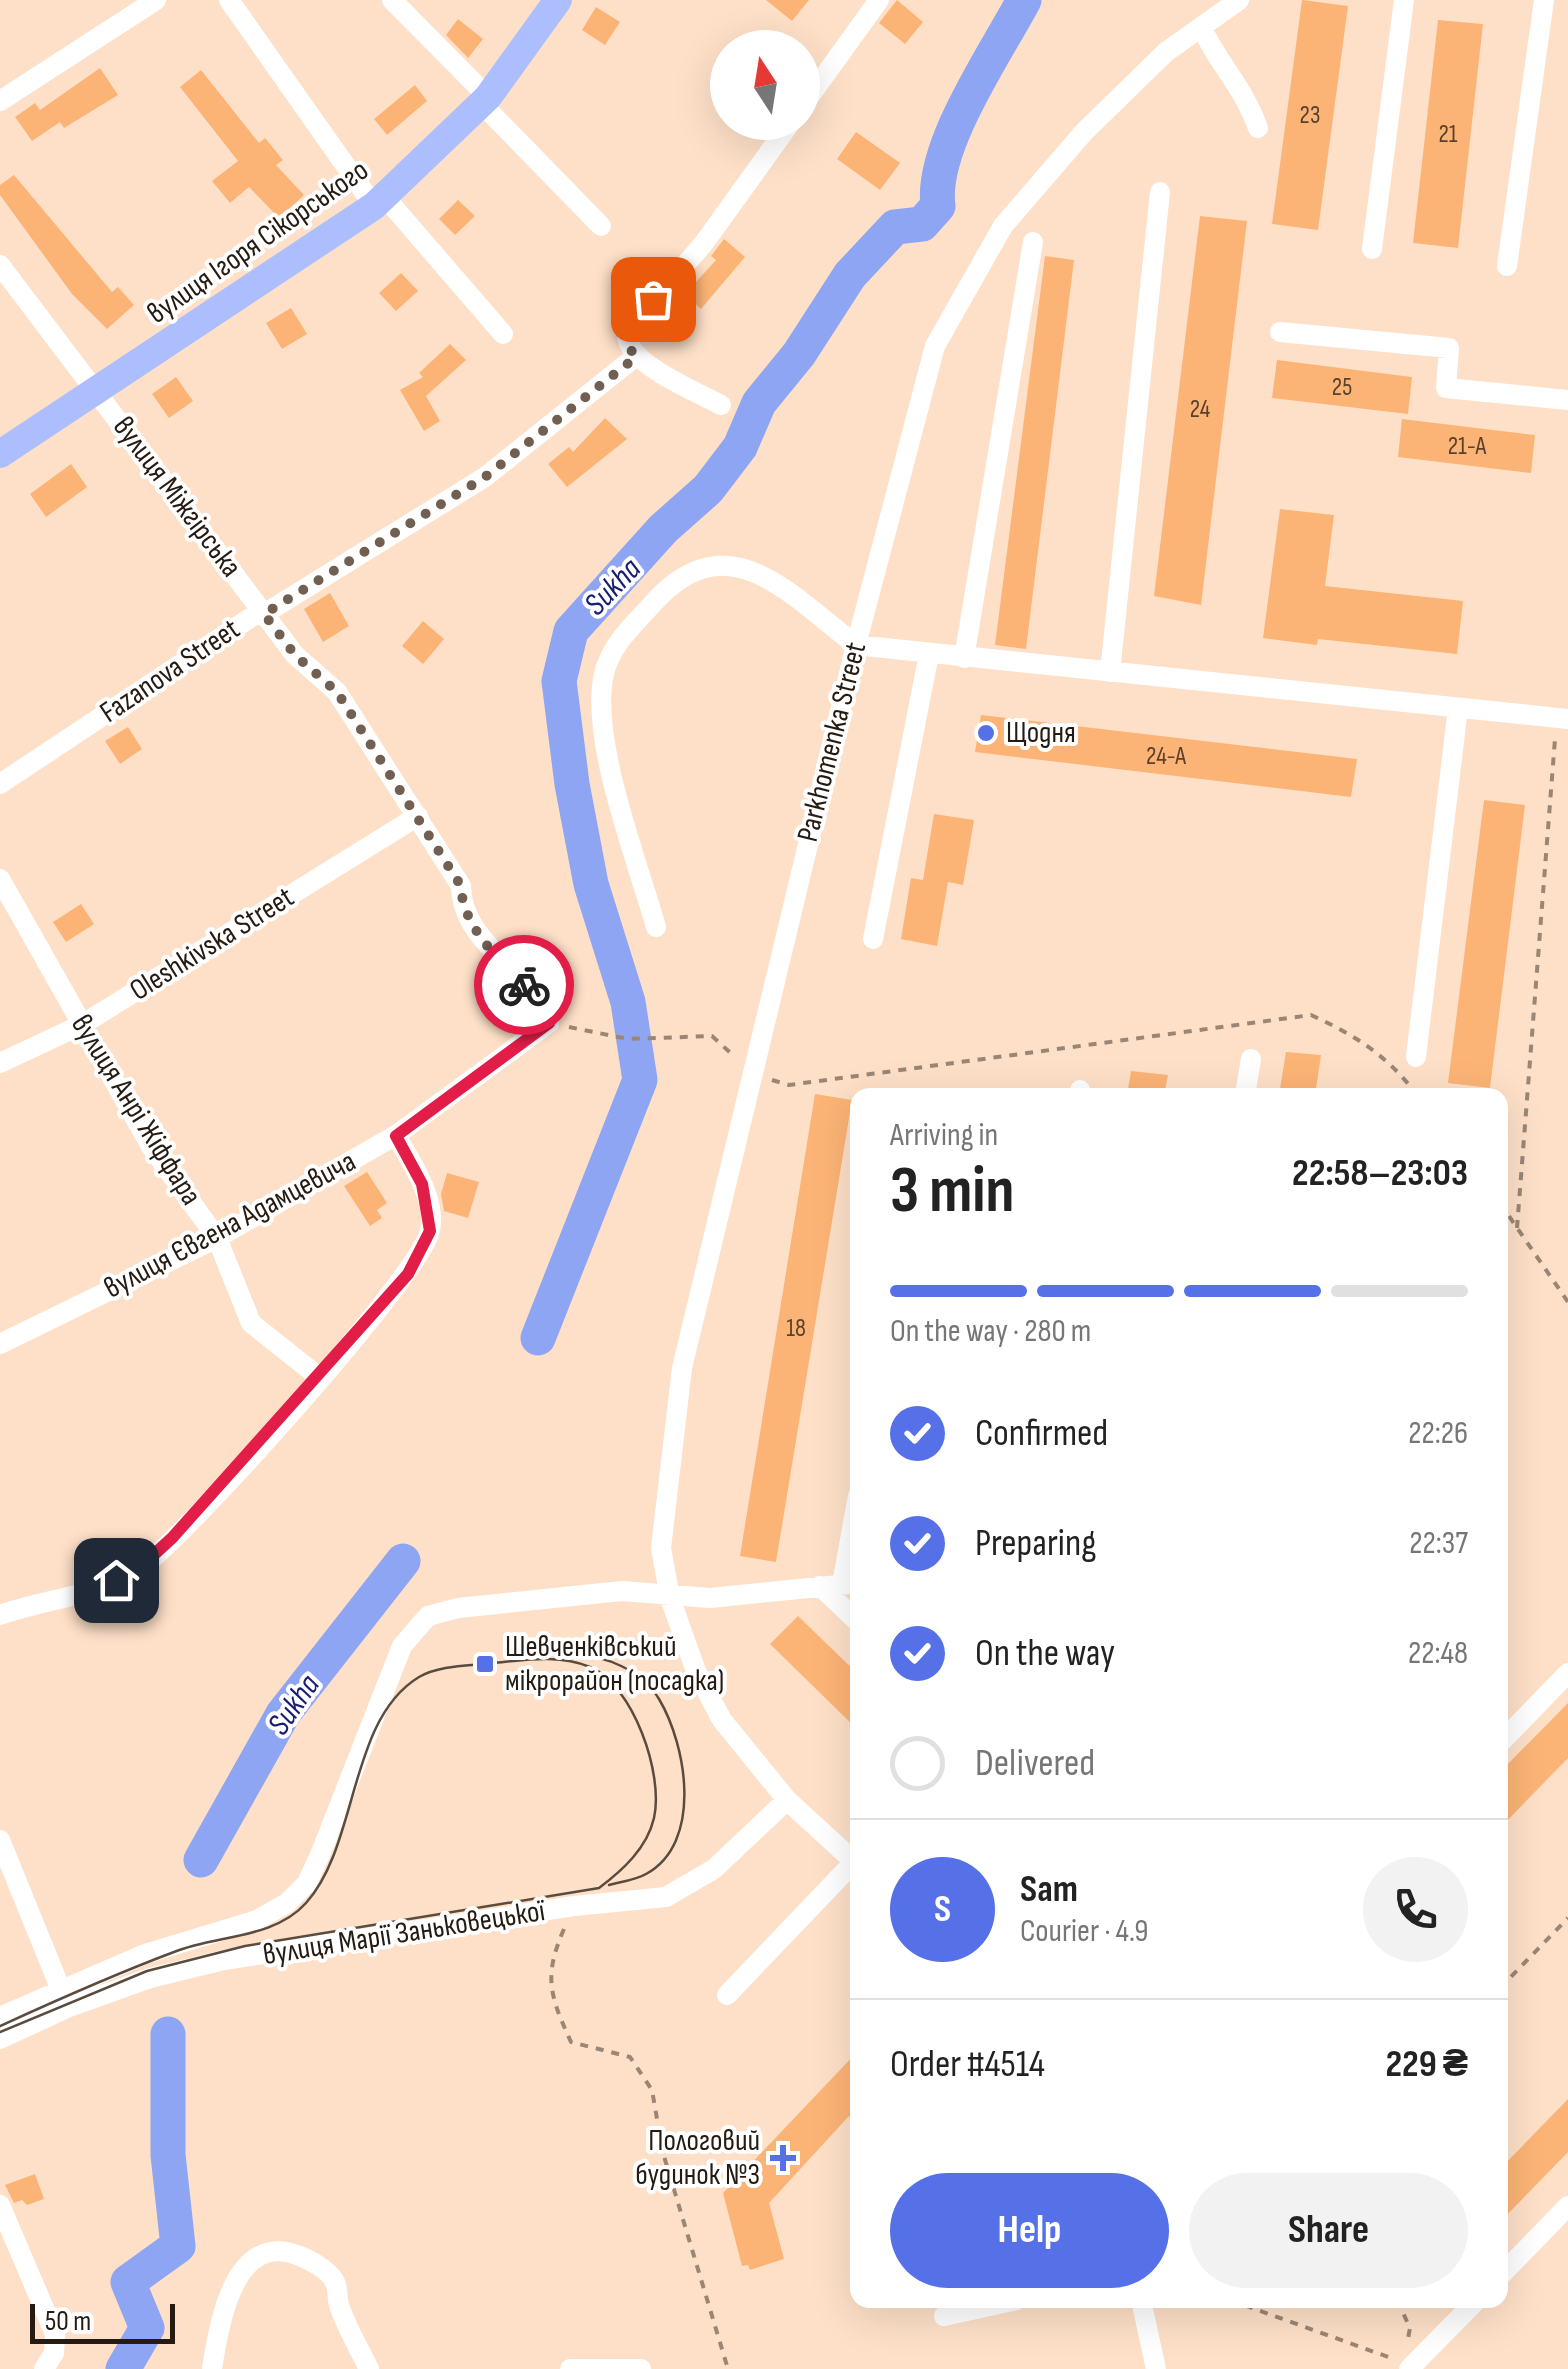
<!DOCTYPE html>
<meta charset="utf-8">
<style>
body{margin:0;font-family:"Sofia Sans Condensed",sans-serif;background:#f2f2f2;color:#222;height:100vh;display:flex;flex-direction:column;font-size:38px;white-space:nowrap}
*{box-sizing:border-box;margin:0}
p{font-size:32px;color:#767676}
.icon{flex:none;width:55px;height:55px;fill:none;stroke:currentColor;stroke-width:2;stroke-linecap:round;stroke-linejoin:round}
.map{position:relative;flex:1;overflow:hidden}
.side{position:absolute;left:850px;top:1088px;width:658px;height:1220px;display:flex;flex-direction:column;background:#fff;border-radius:20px;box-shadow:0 10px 40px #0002}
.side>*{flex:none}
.needle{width:65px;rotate:348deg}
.controls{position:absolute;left:710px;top:30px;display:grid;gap:20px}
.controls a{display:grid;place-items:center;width:110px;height:110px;border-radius:50%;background:#fff;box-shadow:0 10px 40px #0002;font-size:50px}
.scale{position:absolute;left:30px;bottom:25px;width:145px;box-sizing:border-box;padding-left:10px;border:5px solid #251b12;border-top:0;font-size:28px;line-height:35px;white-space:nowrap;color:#251b12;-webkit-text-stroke:8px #fff;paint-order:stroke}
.pin{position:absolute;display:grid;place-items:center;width:85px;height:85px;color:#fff;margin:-42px;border-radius:20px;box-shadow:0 5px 15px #0006}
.courier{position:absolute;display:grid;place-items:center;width:100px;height:100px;margin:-50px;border:8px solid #e11d48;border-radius:50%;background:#fff;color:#222;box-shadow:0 2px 12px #0007}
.headline em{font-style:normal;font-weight:700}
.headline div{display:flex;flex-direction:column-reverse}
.headline{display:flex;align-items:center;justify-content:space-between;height:170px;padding:0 40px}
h1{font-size:65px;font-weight:700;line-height:75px}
.bar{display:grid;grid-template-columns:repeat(4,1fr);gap:15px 10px;align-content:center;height:120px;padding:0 40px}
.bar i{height:12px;border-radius:8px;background:#e0e0e0}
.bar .selected{background:#5671e7}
.bar p{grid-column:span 4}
.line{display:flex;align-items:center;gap:25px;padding:0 40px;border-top:2px solid #e0e0e0}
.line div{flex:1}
.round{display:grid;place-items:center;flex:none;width:105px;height:105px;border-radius:52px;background:#f2f2f2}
ol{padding:0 40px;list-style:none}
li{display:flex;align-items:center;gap:30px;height:110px}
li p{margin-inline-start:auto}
li .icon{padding:10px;border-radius:50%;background:#5671e7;color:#fff;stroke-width:4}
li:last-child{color:#767676}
li i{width:55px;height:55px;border:5px solid #e0e0e0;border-radius:50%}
.cta{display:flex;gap:20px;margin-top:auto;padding:20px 40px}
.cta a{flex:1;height:115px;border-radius:60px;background:#5671e7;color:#fff;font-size:40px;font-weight:700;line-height:115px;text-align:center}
.cta a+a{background:#f2f2f2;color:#222}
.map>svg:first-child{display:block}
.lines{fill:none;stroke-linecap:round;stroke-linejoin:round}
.river{stroke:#8da5f2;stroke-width:35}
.building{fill:#fcb476}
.path{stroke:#9b8675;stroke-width:4;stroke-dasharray:8 8;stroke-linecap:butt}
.minor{stroke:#fff;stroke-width:20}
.major{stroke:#adbefe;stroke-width:28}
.tram{stroke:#5a4b3f;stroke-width:2.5}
.done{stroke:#716052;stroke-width:10;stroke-dasharray:0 18}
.route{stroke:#e11d48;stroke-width:12}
.poi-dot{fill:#5671e7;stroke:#fff;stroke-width:4}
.labels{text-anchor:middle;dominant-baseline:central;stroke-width:8;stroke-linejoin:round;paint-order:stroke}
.number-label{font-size:25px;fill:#5b412b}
.street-label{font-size:30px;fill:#251b12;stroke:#fff}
.poi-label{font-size:30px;fill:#251b12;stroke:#fff;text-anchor:start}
.water-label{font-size:32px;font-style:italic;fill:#171e75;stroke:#fff}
</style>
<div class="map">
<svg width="1568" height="2369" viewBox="0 0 1568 2369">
<rect width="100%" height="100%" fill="#fee0c8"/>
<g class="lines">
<path class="river" d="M538,1338L640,1080L628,1002L591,884L572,784L559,681L571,631L663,529L708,489L740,447L759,403L799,354L850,275L895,227L922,224L938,206C930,147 996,53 1024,0
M201,1860L283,1714L403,1561
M123,2369L147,2328L128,2282L178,2246L168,2155V2034"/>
</g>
<path class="building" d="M766,0H809L792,21Z
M897,0L923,22L905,44L879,23Z
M1302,0L1348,6L1318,230L1272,224Z
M596,7L620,22L605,45L582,30Z
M458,19L483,39L468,58L446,35Z
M1438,20L1483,24L1458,248L1413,243Z
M100,68L118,95L64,128L60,122L32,141L15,117L35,103L40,110Z
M201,70L259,143L265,138L283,160L276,165L304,195L279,218L249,187L230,203L212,181L238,161L180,87Z
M415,85L427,101L387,135L374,119Z
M856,132L900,163L880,190L837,159Z
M14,175L112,292L118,287L134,305L107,329L72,294L0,195V185Z
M458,200L475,216L455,235L439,219Z
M1200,216L1247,221L1201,605L1154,596Z
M724,239L745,257L701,309L685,294L716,260L711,256Z
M1045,256L1074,260L1026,649L995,645Z
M401,273L418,291L396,311L379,293Z
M291,308L307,334L282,349L266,323Z
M450,344L466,360L426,396L440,421L424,431L400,390L423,377L419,373Z
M1277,360L1412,377L1408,414L1272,398Z
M176,377L193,401L169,418L152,394Z
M605,418L627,439L567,487L548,464L569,447L573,452Z
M1402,419L1535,435L1531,473L1398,457Z
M71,464L87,487L46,517L30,494Z
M1280,509L1334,515L1325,586L1463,601L1457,654L1318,639L1317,645L1263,638Z
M330,593L349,626L323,642L304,609Z
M423,621L444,639L423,664L402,646Z
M981,715L1357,759L1351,797L975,752Z
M128,727L142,749L120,764L105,741Z
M1484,800L1525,805L1490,1088L1448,1083Z
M934,814L974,820L963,885L948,882L937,946L901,939L911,878L923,880Z
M81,904L94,924L66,942L53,922Z
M1286,1052L1321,1055L1315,1095H1279Z
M1131,1071L1168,1075L1164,1095H1127Z
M815,1094L852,1100L776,1562L740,1556Z
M367,1172L387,1203L377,1210L382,1218L370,1226L344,1186Z
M447,1173L479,1182L468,1218L444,1211L441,1194Z
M798,1616L858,1674V1730L770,1644Z
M1568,1703V1758L1500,1828V1772Z
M858,2051V2124L849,2116L769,2203L784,2259L750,2270L748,2265L742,2266L723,2193Z
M1568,2099V2152L1500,2222V2169Z
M35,2174L44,2199L27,2205L22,2200L14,2203L5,2185Z"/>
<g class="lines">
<path class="path" d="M569,1027L628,1039L712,1036L735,1057
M772,1080L789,1085L1311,1015C1355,1035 1388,1056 1417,1095
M1500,1203L1568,1302
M1517,1228L1555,739
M564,1929C543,1977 550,1996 571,2042L630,2057L652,2090L663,2153L728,2369
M1500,1988L1568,1918
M1230,2300L1391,2358
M1397,2300L1410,2328L1407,2344"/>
<path class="minor" d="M229,0L374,206
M392,0L488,97
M1201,27C1220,66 1244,88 1258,128
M0,101L156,0
M481,103L601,226
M802,107L879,0
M384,196L503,334
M1372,249L1404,0
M0,265L295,655L337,692L461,886C462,948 537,971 549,1023L396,1135L217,1238L0,1344
M1507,266L1544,0
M1280,332L1449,348L1446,388L1568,400
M721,405C695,391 624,363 627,332L704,243L791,122
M964,658L1033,242
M1110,672L1160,192
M0,784L253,616L264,614L485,477L635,357
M0,879L152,1148L217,1238L251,1323L319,1377
M656,927C638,863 589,738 604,674C611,643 636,623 656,600C730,521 792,597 856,645L1568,719
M873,939L929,654
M1416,1057L1458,708
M0,1063L83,1024L418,816
M1079,1095L1080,1090
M1245,1095L1251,1059
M842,1584L858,1496
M820,1586L858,1622
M0,1615C43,1599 99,1596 137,1571C184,1539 413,1283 429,1234C439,1202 411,1162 396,1135
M1500,1743L1568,1673
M0,1840L61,1990
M858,1865L787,1800L722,1720L696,1671L670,1598L661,1548L682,1368L856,645L935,346L1003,226L1084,132L1166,52L1239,0
M727,1995L854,1862
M0,2017L145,1954L257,1920L287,1903L307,1883L320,1855L402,1646L428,1616L458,1608L622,1591L710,1598L858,1583
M0,2039L69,2007L150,1978L224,1960L574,1906L666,1897L714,1869L787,1800
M0,2205L55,2334L54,2353L44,2369
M1500,2276L1568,2206
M1141,2300L1156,2369
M944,2316L1017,2300
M212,2369C218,2328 233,2231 297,2255C309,2259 329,2270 335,2282C338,2288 337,2298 339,2305C346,2327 359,2348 369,2369
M570,2369H641
M1409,2369L1477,2300"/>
<path class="major" d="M0,454L374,206L488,97L558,0"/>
<path class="tram" d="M575,1655C606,1655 642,1671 659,1699C687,1746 703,1843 646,1874C636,1880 620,1882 609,1885
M0,2026C57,2000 115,1974 174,1952C216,1935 274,1939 306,1903C359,1844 348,1720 419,1677C440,1665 469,1666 493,1663C525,1660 559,1654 590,1667C633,1685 664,1774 654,1818C647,1848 623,1870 599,1888L245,1946L147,1971L0,2032"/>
</g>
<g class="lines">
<path class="done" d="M524,985C497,958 462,925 461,886L337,692L295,655L264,614L485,477L636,357C616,334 637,317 653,299"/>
<path class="route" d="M116,1580L137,1570L172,1538L408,1274L430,1231L422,1184L396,1136L549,1023L545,1006L524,985"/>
</g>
<g class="poi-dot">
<circle cx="986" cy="733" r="10"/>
<rect x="475" y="1654" width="20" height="20" rx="5"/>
<path d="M778 2143h10v10h10v10h-10v10h-10v-10h-10v-10h10z"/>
</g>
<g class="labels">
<g class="number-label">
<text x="1310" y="115">23</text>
<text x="1448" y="134">21</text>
<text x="1342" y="387">25</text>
<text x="1200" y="409">24</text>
<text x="1467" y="446">21-А</text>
<text x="1166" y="756">24-А</text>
<text x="796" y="1328">18</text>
</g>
<g class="street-label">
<text transform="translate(258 242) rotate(-35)">вулиця Ігоря Сікорського</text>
<text transform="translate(177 497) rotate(53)">вулиця Міжгірська</text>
<text transform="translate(170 671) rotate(-34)">Fazanova Street</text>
<text transform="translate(832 742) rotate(-76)">Parkhomenka Street</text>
<text transform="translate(212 944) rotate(-32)">Oleshkivska Street</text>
<text transform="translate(136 1110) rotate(58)">вулиця Анрі Жіффара</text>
<text transform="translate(230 1225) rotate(-28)">вулиця Євгена Адамцевича</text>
<text transform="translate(404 1933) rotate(-9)">вулиця Марії Заньковецької</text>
</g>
<g class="poi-label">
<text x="1006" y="733">Щодня</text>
<text x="505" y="1647">Шевченківський<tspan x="505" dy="34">мікрорайон (посадка)</tspan></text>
<text x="760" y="2141" text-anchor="end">Пологовий<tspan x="760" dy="34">будинок №3</tspan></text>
</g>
<g class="water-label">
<text transform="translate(613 587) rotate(-46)">Sukha</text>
<text transform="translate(294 1705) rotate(-55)">Sukha</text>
</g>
</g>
</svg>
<div class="controls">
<a><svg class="needle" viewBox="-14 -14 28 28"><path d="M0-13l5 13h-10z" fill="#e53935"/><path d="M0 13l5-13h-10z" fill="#767676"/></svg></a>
</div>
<div class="scale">50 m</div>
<div class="pin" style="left:653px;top:299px;background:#ea580c"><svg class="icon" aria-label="bag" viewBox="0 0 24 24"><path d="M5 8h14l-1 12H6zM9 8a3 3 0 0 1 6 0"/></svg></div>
<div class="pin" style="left:116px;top:1580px;background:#1f2937"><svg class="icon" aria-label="home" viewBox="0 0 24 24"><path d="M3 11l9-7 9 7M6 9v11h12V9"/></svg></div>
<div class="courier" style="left:524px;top:985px"><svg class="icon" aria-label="bike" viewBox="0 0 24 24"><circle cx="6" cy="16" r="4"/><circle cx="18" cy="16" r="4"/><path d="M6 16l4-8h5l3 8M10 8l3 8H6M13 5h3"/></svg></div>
<section class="side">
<div class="headline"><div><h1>3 min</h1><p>Arriving in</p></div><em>22:58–23:03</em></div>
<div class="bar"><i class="selected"></i><i class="selected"></i><i class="selected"></i><i></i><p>On the way · 280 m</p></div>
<ol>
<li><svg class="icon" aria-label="check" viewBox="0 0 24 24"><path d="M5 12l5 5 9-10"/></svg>Confirmed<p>22:26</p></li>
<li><svg class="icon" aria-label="check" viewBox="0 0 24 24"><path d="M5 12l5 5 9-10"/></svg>Preparing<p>22:37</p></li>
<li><svg class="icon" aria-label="check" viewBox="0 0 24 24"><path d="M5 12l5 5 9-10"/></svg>On the way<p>22:48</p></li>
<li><i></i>Delivered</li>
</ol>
<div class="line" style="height:180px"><b class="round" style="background:#5671e7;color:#fff">S</b><div><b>Sam</b><p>Courier · 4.9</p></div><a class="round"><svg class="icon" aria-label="phone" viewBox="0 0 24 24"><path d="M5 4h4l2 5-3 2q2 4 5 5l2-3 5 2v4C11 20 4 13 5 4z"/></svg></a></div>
<div class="line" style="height:130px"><div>Order #4514</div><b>229 ₴</b></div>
<div class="cta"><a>Help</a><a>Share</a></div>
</section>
</div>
